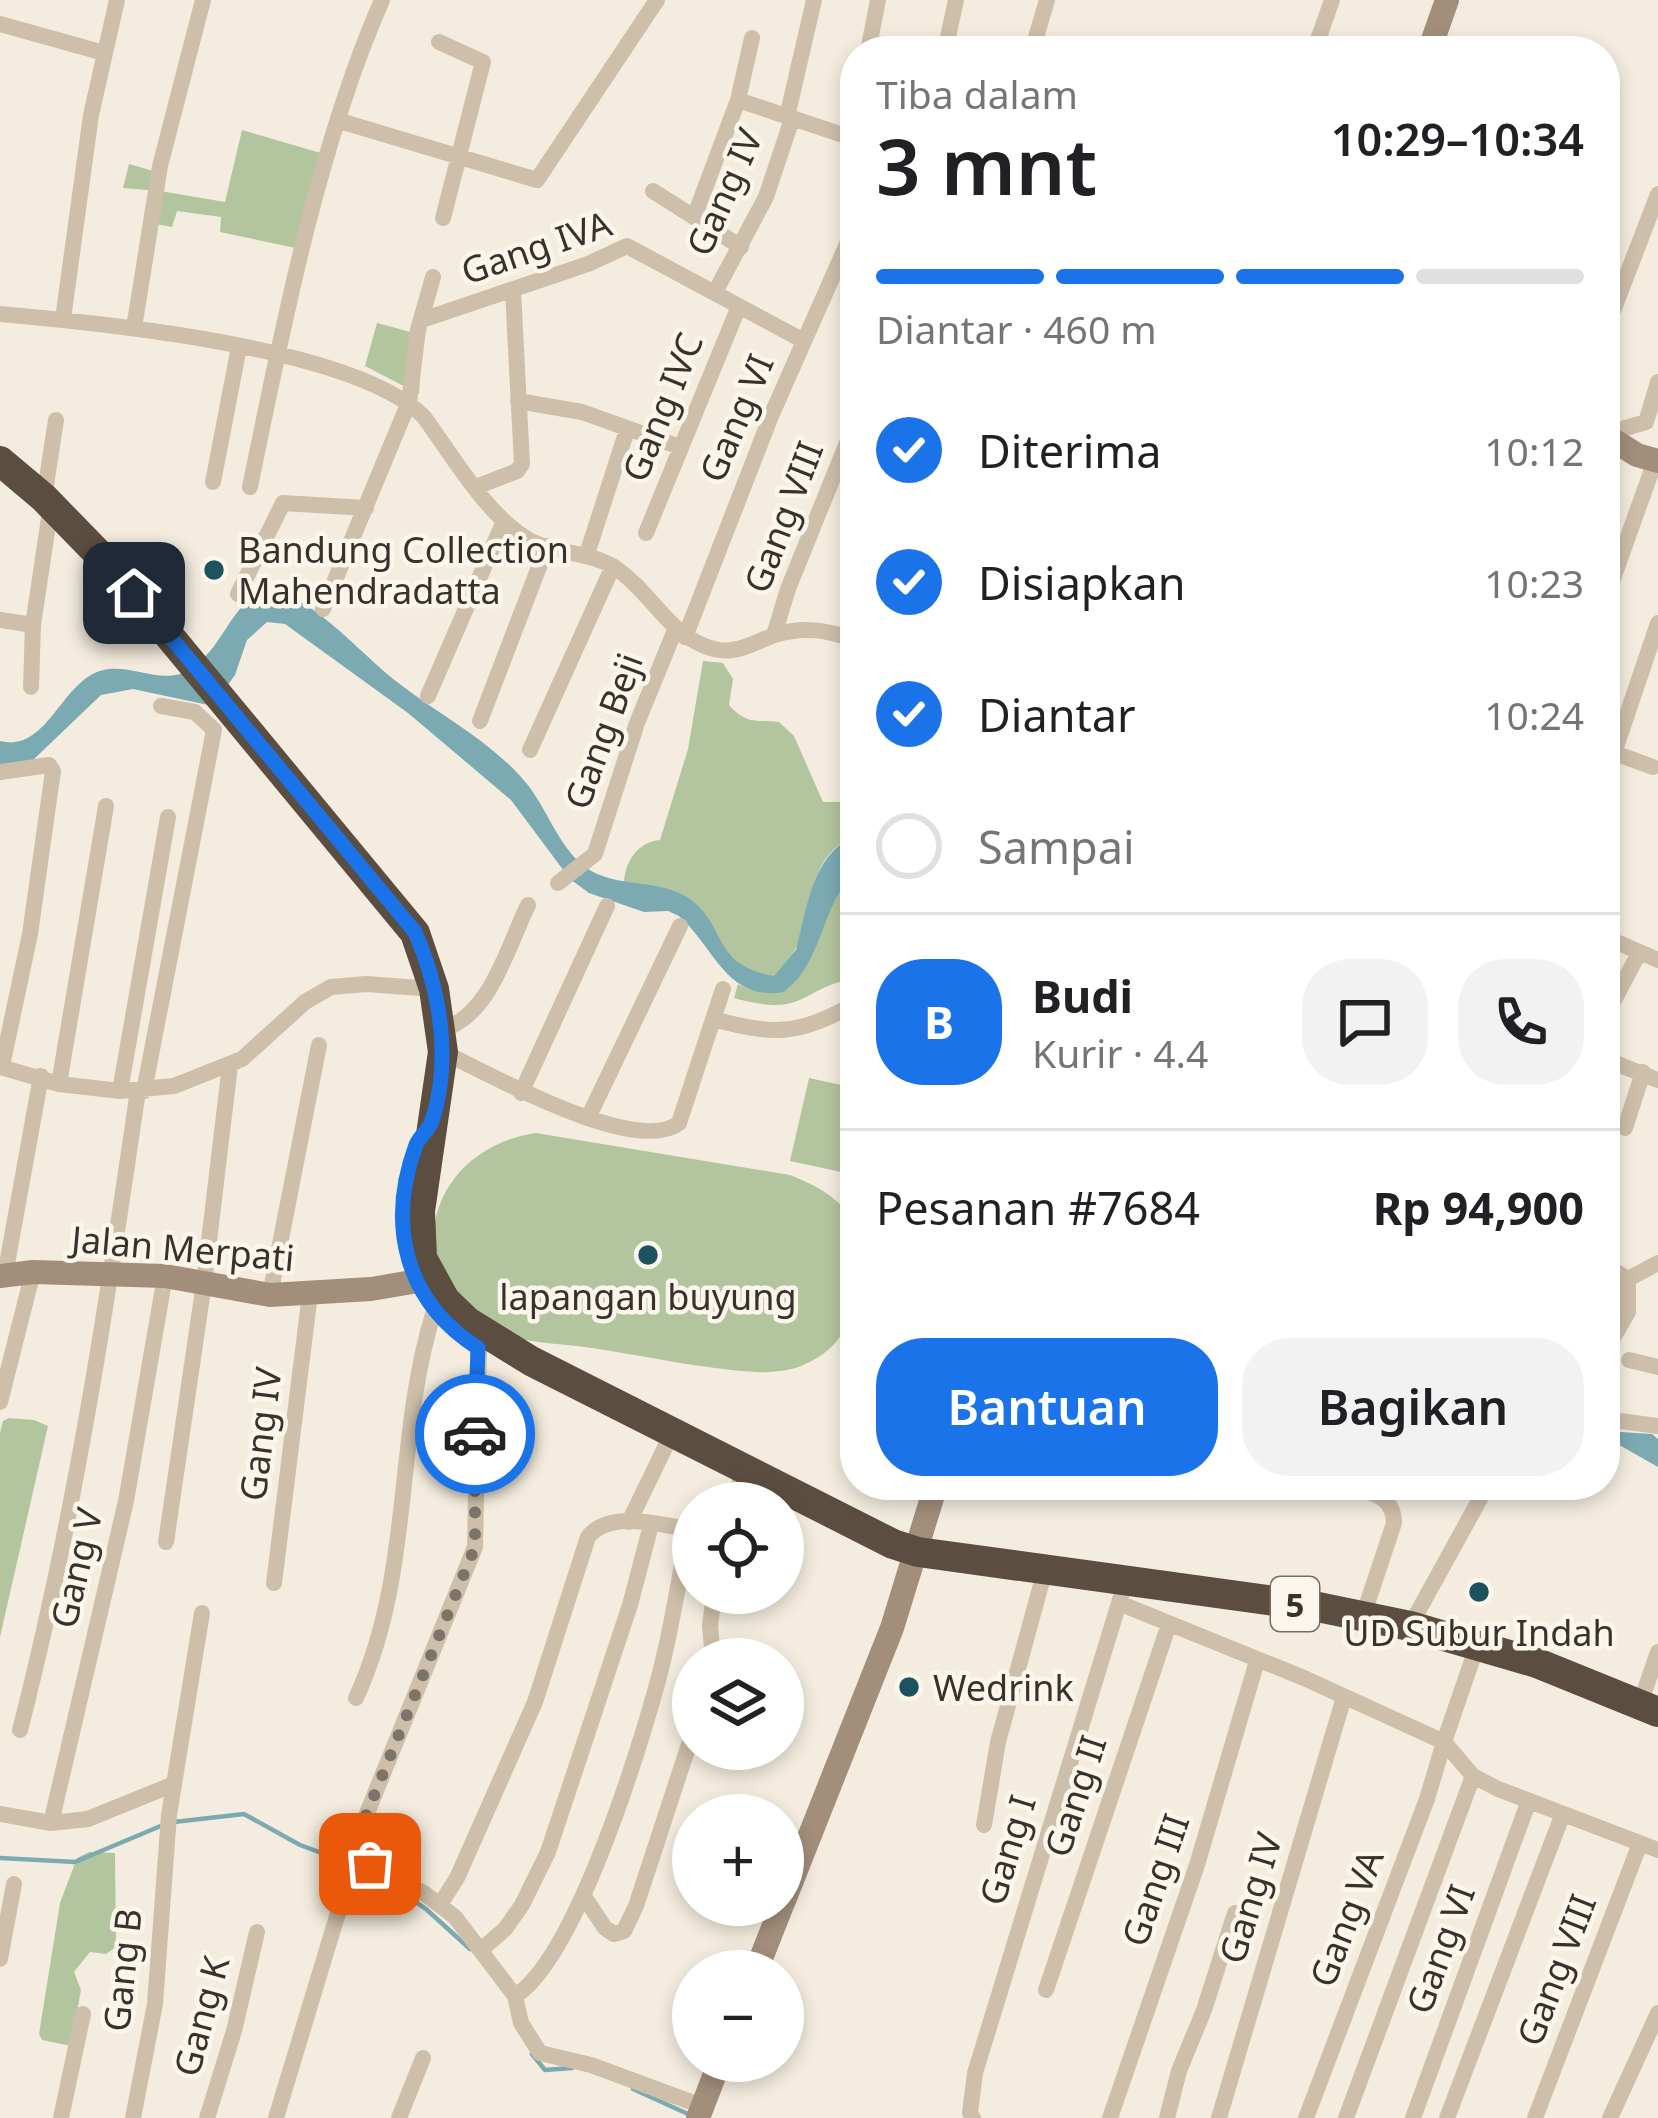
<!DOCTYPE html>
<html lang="id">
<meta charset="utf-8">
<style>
body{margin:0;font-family:"Noto Sans",sans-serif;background:#f2f2f2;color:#202124;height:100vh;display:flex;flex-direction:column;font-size:45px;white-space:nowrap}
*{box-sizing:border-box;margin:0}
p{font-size:39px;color:#757577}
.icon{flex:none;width:66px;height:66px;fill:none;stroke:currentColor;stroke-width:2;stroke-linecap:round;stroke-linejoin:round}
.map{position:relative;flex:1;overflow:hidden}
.drawer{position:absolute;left:840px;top:36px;width:780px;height:1464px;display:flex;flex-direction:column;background:#fff;border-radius:48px;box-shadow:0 6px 18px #0003}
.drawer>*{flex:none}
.buttons{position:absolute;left:672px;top:1482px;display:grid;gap:24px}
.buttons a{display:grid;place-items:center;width:132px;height:132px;border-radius:50%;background:#fff;box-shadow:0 6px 18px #0003;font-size:60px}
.pin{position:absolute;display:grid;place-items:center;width:102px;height:102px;color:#fff;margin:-51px;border-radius:24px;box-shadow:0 6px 18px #0006}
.courier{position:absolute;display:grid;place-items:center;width:120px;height:120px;margin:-60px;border:9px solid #1a73e8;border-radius:50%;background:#fff;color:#222;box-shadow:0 3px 15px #0007}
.summary em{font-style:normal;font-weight:600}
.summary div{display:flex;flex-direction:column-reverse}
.summary{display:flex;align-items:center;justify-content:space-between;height:204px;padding:0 36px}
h1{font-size:78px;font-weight:600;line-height:90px}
.bar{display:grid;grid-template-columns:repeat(4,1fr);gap:18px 12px;align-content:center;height:144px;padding:0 36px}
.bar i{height:15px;border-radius:9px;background:#e0e0e0}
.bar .on{background:#1a73e8}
.bar p{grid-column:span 4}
.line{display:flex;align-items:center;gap:30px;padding:0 36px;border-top:3px solid #e0e0e0}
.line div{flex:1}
.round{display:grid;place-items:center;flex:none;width:126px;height:126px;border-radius:48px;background:#f2f2f2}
ol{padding:0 36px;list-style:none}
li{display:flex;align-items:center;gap:36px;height:132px}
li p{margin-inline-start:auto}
li .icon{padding:12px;border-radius:50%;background:#1a73e8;color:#fff;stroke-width:4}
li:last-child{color:#757577}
li i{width:66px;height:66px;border:6px solid #e0e0e0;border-radius:50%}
.primary-button{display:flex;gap:24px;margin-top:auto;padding:24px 36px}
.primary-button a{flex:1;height:138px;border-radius:48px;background:#1a73e8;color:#fff;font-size:48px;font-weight:600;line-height:138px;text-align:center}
.primary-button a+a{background:#f2f2f2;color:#202124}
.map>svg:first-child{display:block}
.green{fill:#b3c59e}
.water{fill:#7caab3}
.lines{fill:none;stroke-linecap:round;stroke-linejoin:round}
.stream{stroke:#7caab3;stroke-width:4.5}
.street{stroke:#cebfaa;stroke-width:16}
.secondary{stroke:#a28e7b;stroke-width:24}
.highway{stroke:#5c4d41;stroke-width:30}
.done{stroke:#7c7369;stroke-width:12;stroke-dasharray:0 21.6}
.route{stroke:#1a73e8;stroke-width:15}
.poi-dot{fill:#1d525f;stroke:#fbf6ec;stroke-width:4.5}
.labels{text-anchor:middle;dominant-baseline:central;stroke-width:9;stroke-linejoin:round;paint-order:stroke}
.shield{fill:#fbf6ec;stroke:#756c64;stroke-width:3}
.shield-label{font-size:33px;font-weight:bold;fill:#3b312a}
.street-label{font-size:36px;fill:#3b312a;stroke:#fbf6ec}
.poi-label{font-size:36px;fill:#3b312a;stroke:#fbf6ec;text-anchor:start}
</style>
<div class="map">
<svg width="1658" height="2118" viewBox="0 0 1658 2118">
<rect width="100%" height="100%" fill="#f4eddf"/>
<path class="green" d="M242,130L331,156L305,250L220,232L221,217L177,211L172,227L156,224L159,191L123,188L129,164L164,174L160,191L225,202Z
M377,323L422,335L419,394L365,366Z
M703,661L723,663L733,679L729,705C748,726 757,719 779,722L794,736L823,802H842L855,783V835C801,860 818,913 793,954C788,962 780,969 774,977L754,973L730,959L710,927L624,883C625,862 637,842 660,840L688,749Z
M855,874V978C796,990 807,1018 734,998L738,984C754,992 773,997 789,988L841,888Z
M809,1078L855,1088V1175L790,1161Z
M536,1133L790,1175C813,1184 844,1199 853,1224C857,1235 855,1249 855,1261C855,1308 852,1345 801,1366C788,1371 770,1373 756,1372C702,1369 646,1356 592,1348C567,1344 535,1344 510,1336C497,1331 473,1318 463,1308C399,1236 448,1145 536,1133Z
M9,1418L34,1420L48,1426L0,1637V1433L3,1421Z
M89,1852L115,1853L116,1947L106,1954L90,1952L74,1972L81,1990L71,2046L42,2040L39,2034L60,1903L77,1858Z"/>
<path class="water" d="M262,590C283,590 304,602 320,615C347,635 370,661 397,682C439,715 493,742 527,784C546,808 556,839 578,861C608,891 657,876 690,899C729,928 710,964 774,976L796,950C807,908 812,855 855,835V874C821,902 825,960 784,992C726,1002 714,946 679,916L668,911L644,912L589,893L570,879L511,800L408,713L285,624L267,622L247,640L235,675L213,706L133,689L101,695L33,760L0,767V741C43,752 58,694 91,675C122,656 159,688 189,670C223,649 228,609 262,590Z
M1605,1431L1652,1434L1658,1439V1467L1621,1446L1605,1447Z"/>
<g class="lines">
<path class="stream" d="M174,1822L244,1814L300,1845L349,1863
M0,1858L75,1862L163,1825
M391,1885L426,1909L470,1949
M532,2054L545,2070L572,2068
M633,2089L688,2114"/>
<path class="street" d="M0,24L104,53
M439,42L483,62L443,218
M868,51L878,0
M945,51L956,0
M1032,51L1047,0
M1314,51L1332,0
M738,100L855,139
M787,117L814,0
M340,121L537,180L657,0
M850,137L855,114
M653,191L741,247
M695,215L738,100L752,38
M715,292L766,197L792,119
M0,314C101,323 355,347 424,417C452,455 489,519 531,541C559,555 591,551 617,569C653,594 670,638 714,649C737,655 754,642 775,635C804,626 827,630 855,640
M63,319L91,115L117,0
M422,320L588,264L627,246L804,341
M134,328L160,166L203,0
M1605,332L1658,194
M518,401L582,412L680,447
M1605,434L1646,422L1658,382
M213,482L239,347
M250,487C282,330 318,146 382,0
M476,487L517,471L522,464L513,291
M44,498L56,420
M646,533L739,306
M587,554L627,430
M238,594L283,503L366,508
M1605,601L1655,461
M323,609L409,402L418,330L433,277
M0,620L33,625
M774,635L788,589L855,423
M685,637L771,416L855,226
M31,687L33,625L51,505
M428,696L504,521
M480,721L547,546
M530,750L613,566
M1606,750L1653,767
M1614,753L1658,623
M0,772L49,765L53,771L30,934L2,1066
M558,883L595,854L637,723L675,630
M1605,937L1658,960
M1605,1017L1639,953
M713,1019C777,1036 797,1035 855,1004
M441,1030C490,1017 507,948 528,905
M443,1052C487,1073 636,1157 679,1123L723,989
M1605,1059L1658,1080
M0,1067L59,1084L120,1091L174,1086L242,1059L305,1002L331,987L366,984L434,989
M59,1084L106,806
M120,1091L168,817
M144,1091L214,730L195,712L161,706
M521,1093L607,906
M588,1118L680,926
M1625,1128L1643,1072
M1605,1218L1610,1213
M1605,1265L1628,1279
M5,1275L41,1076
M270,1295L319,1045
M1610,1343L1628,1312V1279L1658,1263
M479,1348L475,1547L350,1855L424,1893L455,1917L515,1996L521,2023L540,2053L591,2065L702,2106
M1629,1360L1658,1367
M0,1402L33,1272
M1605,1419L1658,1426
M1342,1485C1366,1492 1394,1493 1394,1523L1363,1616
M734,1503L743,1471
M629,1522L672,1433
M166,1542L204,1283L230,1065
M1125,1582L1119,1603L1304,1678L1444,1742L1427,1799L1306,2118
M274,1583L310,1294
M1410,1626L1486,1488
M1478,1643L1444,1742L1473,1776L1498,1789L1658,1850
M713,1659L710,1626L714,1593
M356,1698C414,1572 394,1439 434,1311
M1640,1704L1658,1652
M20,1730C74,1520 107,1305 138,1090
M0,1814L51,1823L126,1501L165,1276
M51,1823L88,1819L174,1784
M984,1825L998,1742L1045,1570
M583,1895L605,1928L614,1934L624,1931L636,1906L693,1732
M441,1903L457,1878L535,1702L588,1537C610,1509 662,1525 693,1530
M481,1950L505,1929L522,1905L548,1852L630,1605L651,1525
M0,1959L14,1884
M1046,1990L1169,1624
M515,1996C576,1958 641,1745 660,1673C672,1626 680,1577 688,1529
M61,2118L83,2014
M133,2118L155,2004L169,1815L202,1613
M207,2118L234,2031L257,1932
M276,2118L341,1903
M399,2118L423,2058
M973,2118L970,2113L975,2073L1119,1603
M1110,2118L1197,1865L1257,1661
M1167,2118L1179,2071L1204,2010L1235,1913
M1219,2118L1344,1697
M1346,2118L1473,1776
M1413,2118L1528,1803
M1447,2118L1562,1816
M1535,2118L1639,1846
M1610,2118L1658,2013"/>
<path class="secondary" d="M1429,51L1447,0
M1605,435L1637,455L1658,461
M0,1276L33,1272L165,1276L270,1295L371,1289L430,1279
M783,1903L892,1628L936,1485
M756,1971L782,1905
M698,2118L720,2061"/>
<path class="highway" d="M0,461L44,498L118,574L415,933L434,989L443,1052L420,1211L422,1258L445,1300L468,1322L531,1361L893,1544L918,1552L1318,1607L1410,1626L1537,1663L1658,1712"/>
</g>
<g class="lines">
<path class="done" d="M370,1864L350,1855L475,1547V1434"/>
<path class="route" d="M134,593L415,932C436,980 447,1035 440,1086C438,1097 436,1112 431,1123C428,1131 419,1137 416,1145C386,1226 406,1302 478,1348L475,1434"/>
</g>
<g class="poi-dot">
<circle cx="214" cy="570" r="12"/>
<circle cx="648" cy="1255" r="12"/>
<circle cx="1479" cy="1592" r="12"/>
<circle cx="909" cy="1687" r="12"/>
</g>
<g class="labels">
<rect class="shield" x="1271" y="1577" width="48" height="54" rx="9"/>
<g class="shield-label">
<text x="1295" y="1604">5</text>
</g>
<g class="street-label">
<text transform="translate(724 192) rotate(-66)">Gang IV</text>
<text transform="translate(536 247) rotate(-19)">Gang IVA</text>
<text transform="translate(662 407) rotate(-68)">Gang IVC</text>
<text transform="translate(736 418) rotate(-67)">Gang VI</text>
<text transform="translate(783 517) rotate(-69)">Gang VIII</text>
<text transform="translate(603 731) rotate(-70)">Gang Beji</text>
<text transform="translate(183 1248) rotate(5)">Jalan Merpati</text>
<text transform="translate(260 1434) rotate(-83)">Gang IV</text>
<text transform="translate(76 1568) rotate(-77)">Gang V</text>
<text transform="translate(1075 1796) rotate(-72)">Gang II</text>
<text transform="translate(1007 1850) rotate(-73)">Gang I</text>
<text transform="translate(1155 1880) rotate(-71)">Gang III</text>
<text transform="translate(1250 1898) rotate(-73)">Gang IV</text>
<text transform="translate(1346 1918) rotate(-69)">Gang VA</text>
<text transform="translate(1440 1949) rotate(-70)">Gang VI</text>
<text transform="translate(122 1970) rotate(-84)">Gang B</text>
<text transform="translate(1556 1970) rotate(-69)">Gang VIII</text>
<text transform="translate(201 2016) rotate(-75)">Gang K</text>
</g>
<g class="poi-label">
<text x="238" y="549">Bandung Collection<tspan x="238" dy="41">Mahendradatta</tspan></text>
<text x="648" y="1296" text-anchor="middle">lapangan buyung</text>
<text x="1479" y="1632" text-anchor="middle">UD Subur Indah</text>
<text x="933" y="1687">Wedrink</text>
</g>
</g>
</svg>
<div class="buttons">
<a><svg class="icon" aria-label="locate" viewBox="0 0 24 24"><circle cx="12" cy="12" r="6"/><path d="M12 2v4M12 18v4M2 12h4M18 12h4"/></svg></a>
<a><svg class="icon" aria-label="layers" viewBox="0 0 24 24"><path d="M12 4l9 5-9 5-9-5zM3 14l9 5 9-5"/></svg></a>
<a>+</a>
<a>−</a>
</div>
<div class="pin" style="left:370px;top:1864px;background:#ea580c"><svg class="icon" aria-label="bag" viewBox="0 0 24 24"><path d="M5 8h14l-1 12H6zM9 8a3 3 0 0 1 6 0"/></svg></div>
<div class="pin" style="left:134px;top:593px;background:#1f2937"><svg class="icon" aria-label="home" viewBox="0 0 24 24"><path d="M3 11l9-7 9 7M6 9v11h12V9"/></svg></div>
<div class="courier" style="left:475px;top:1434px"><svg class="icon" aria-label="car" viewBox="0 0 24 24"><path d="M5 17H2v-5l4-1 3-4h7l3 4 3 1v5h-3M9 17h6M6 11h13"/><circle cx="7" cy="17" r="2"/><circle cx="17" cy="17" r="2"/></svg></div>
<section class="drawer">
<div class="summary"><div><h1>3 mnt</h1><p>Tiba dalam</p></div><em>10:29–10:34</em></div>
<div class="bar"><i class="on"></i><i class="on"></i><i class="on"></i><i></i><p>Diantar · 460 m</p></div>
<ol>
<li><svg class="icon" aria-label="check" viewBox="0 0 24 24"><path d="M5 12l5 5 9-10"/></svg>Diterima<p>10:12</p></li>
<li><svg class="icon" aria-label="check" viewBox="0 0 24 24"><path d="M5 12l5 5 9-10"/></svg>Disiapkan<p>10:23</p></li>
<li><svg class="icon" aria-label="check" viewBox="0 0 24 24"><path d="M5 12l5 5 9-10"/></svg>Diantar<p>10:24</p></li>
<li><i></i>Sampai</li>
</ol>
<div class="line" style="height:216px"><b class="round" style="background:#1a73e8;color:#fff">B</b><div><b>Budi</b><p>Kurir · 4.4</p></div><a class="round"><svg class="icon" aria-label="chat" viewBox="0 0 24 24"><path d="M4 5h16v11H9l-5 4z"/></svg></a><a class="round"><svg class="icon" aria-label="phone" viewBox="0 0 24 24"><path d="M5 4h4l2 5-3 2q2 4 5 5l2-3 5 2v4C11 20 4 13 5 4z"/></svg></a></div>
<div class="line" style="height:156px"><div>Pesanan #7684</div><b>Rp 94,900</b></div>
<div class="primary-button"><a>Bantuan</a><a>Bagikan</a></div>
</section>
</div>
